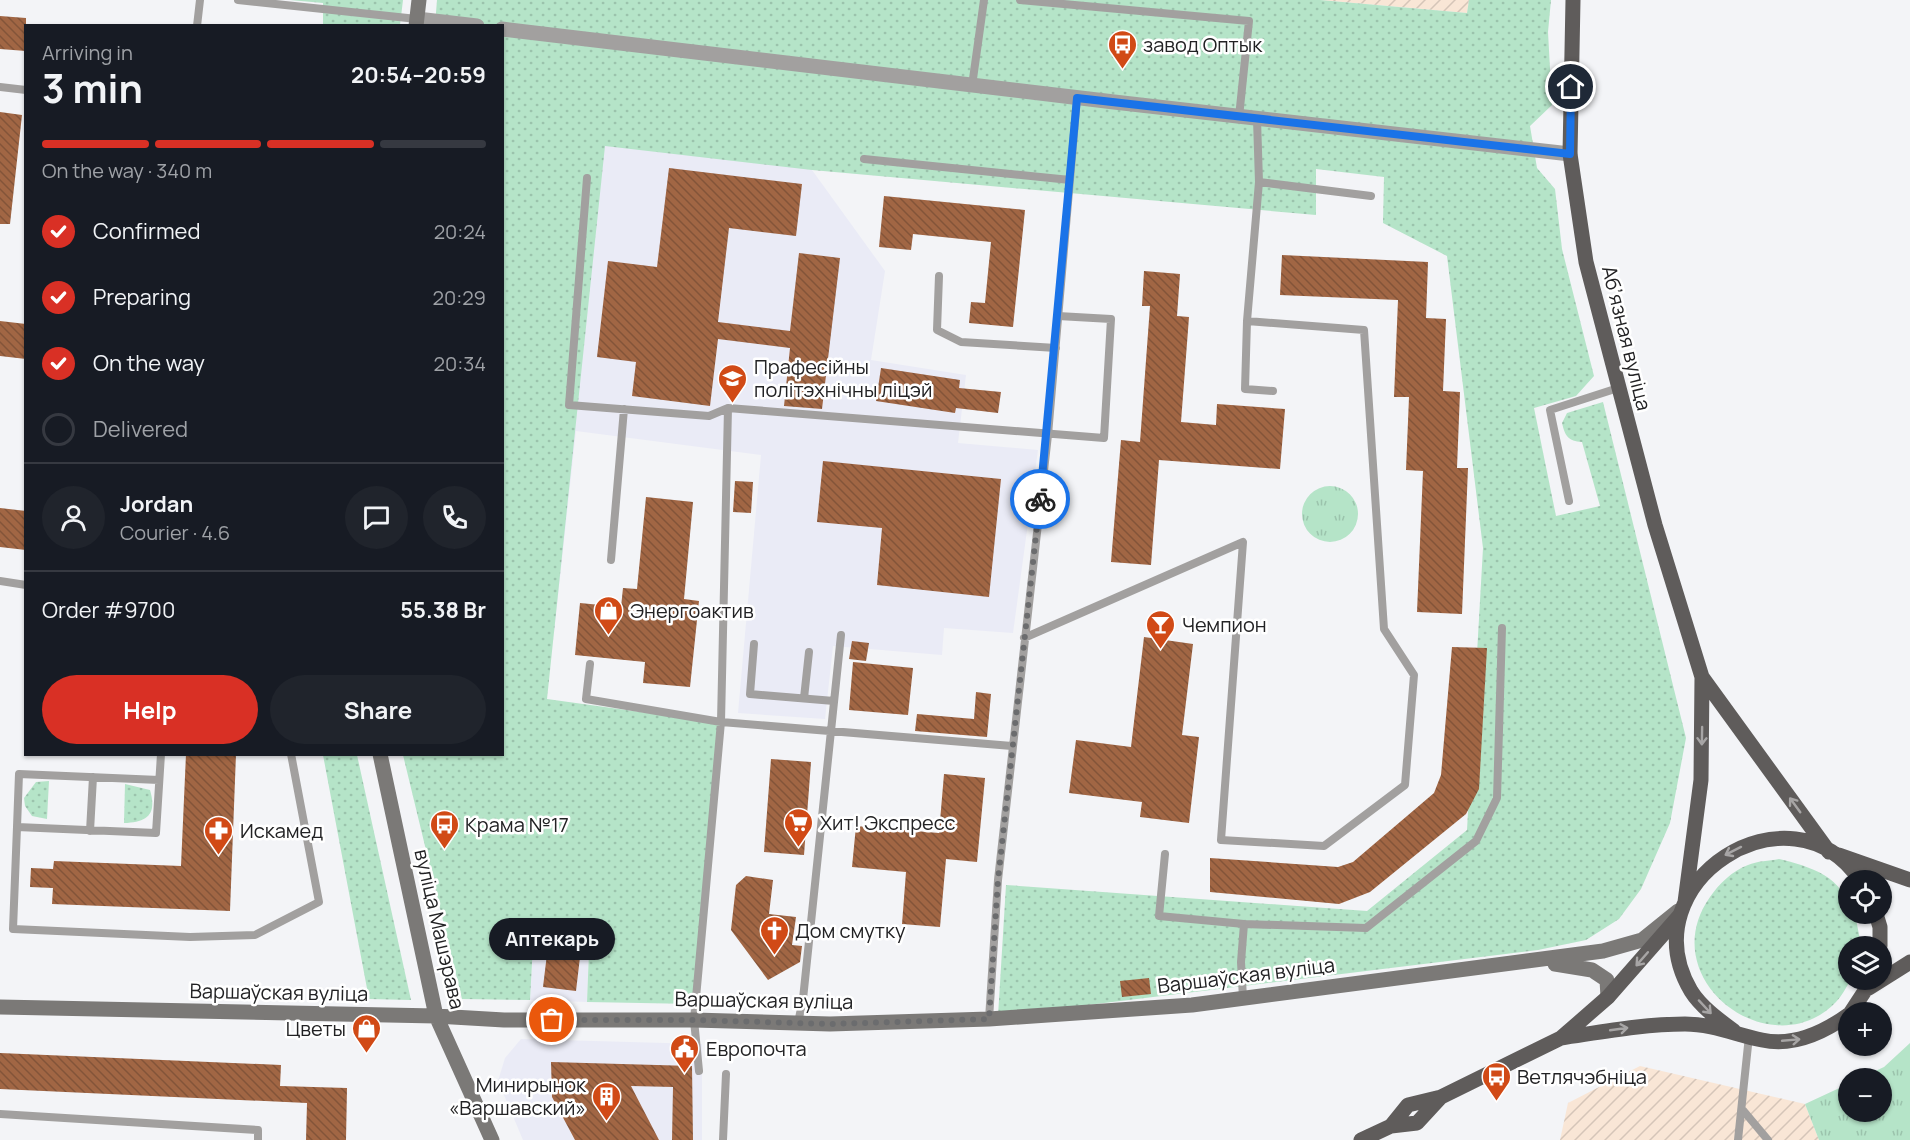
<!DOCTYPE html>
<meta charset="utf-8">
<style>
body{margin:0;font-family:Manrope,sans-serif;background:#20242c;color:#f1f3f6;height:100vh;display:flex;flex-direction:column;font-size:22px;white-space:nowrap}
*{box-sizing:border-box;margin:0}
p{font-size:20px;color:#9ea1a6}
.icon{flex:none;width:33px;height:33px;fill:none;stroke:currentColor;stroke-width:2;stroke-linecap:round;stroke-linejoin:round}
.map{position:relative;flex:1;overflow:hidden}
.panel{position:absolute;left:24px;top:24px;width:480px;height:732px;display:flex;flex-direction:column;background:#171b24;border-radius:0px;box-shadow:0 2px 4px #0004}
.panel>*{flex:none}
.controls{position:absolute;left:1838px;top:870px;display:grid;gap:12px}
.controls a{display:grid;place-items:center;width:54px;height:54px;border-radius:50%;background:#171b24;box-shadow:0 2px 4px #0004;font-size:30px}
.pin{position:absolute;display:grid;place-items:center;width:51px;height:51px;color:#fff;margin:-26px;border:3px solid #fff;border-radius:50%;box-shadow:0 2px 6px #0007}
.courier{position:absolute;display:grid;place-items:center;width:60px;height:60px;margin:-30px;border:4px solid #1a73e8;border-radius:50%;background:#fff;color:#222;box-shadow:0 2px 8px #0007}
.bubble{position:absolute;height:42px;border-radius:21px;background:#171b24;box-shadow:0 2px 4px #0004;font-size:20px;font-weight:700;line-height:42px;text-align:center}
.summary em{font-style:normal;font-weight:700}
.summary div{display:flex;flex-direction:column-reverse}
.summary{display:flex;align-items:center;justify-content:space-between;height:102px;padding:0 18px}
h1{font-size:39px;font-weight:700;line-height:45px}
.bar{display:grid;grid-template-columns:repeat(4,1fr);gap:9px 6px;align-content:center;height:72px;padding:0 18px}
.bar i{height:8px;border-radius:4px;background:#363941}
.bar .selected{background:#d93025}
.bar p{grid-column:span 4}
.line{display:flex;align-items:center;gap:15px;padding:0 18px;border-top:2px solid #363941}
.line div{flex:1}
.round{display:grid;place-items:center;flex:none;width:63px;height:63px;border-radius:32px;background:#20242c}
ol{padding:0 18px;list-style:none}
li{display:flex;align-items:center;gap:18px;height:66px}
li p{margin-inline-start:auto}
li .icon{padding:6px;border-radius:50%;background:#d93025;color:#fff;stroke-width:4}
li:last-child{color:#9ea1a6}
li i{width:33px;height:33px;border:3px solid #363941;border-radius:50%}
.primary-button{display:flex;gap:12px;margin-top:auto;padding:12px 18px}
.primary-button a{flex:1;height:69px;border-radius:36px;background:#d93025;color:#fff;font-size:24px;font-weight:700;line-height:69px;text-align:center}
.primary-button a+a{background:#20242c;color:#f1f3f6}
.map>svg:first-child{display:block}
.built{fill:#eaebf6}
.industrial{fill:url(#industrial-furrows)}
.grass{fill:url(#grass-dots)}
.park{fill:url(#park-tufts)}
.building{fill:url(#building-back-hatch)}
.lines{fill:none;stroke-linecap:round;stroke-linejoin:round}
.lane{stroke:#a2a09f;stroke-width:8}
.street{stroke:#a2a09f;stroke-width:15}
.secondary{stroke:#7b7977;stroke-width:15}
.primary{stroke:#5f5c5b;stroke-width:15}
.oneway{stroke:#a7a5a5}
.done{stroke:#6b6c6e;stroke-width:6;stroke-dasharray:0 10.8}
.route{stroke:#1a73e8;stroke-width:8}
.labels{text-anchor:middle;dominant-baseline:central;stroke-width:5;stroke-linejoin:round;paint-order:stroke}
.poi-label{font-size:20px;fill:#222224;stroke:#fff;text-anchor:start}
.street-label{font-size:20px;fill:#222224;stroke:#fff}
</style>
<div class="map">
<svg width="1910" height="1140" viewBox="0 0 1910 1140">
<defs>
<pattern id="industrial-furrows" width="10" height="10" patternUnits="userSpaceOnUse" patternTransform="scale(1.5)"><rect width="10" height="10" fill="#f9e6d6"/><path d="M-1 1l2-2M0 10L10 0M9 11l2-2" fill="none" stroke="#d5c5b8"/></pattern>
<pattern id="grass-dots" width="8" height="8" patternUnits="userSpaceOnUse" patternTransform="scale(1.5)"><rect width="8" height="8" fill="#b5e4c8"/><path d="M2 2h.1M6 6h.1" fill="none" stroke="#9bc3ac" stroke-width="1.8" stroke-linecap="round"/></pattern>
<pattern id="park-tufts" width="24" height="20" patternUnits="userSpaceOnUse" patternTransform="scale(1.5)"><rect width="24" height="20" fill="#b5e4c8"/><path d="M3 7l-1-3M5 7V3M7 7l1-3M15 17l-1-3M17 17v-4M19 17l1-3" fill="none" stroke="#9bc3ac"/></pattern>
<pattern id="building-back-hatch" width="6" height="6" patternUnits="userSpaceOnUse" patternTransform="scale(1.5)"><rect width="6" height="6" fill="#a16644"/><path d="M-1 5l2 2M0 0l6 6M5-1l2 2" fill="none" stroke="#835439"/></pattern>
</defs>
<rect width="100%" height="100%" fill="#f3f4f7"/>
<path class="built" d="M503,103L816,113L812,170L885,271L871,360L966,375L958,443L1038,450L1013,633L944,628L942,655L833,646L825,719L738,713L761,455L576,431L554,633Z
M533,945L589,950L587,1002L530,1000Z
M521,1039L702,1044V1140H523L498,1081L505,1058Z"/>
<path class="industrial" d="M1320,0H1469L1467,13Z
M1640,1066L1805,1104L1819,1140H1560L1568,1103Z"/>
<path class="grass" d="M290,0H403L400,25H323V3Z
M437,0H1320L1467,13L1469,0H1551L1548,32L1552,105L1530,126L1537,168L1555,189L1562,249L1594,376L1576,396L1534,408L1556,516L1600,506L1582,442C1568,441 1565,436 1562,423L1567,413L1603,402L1686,738L1670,823L1641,889L1619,919L1586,940L1538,950L998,1016L1006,885L1367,911L1467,830L1483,548L1447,256L1383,223L1384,177L1316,169V215L812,170L605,146L547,699L720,723L694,1004L587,1002L589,951L533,945L530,1000L462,999L403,755L502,754V26L435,25Z
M323,755H357L411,1000L369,999Z
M49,781L47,819L32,816L25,806L24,798L36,782Z
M125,784L150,790C157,814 148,822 124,823Z
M1779,859C1808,866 1848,877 1848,914H1855L1861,945L1848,946V980H1851C1846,987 1842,996 1836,1002C1771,1069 1652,979 1710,897C1719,884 1732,871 1748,865C1757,861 1769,861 1779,859Z"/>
<path class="park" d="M1302 514a28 28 0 1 1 56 0a28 28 0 1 1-56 0Z
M1910,1043V1140H1819L1805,1104L1848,1084V1112H1881V1078H1860L1884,1067Z"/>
<path class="building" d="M0,16L26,18V51L0,49Z
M0,112L22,115L10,224H0Z
M669,168L802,184L796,236L729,228L718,322L790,331L799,253L840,258L822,409L784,406L790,348L718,339L710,406L632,396L636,362L597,357L608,261L657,267Z
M884,196L1025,210L1013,327L969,323L971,302L985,303L991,242L913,234L911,250L879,247Z
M1282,255L1428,262L1426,318L1446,319L1443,391L1460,392L1457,468H1468L1462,614L1417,612L1423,471L1406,470L1409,397H1394L1398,300L1280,295Z
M1144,271L1180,274L1177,316L1189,317L1181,422L1216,425L1217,404L1285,409L1280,469L1159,460L1151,565L1111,562L1121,440L1140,442L1150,306H1142Z
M0,321L26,324V359L0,356Z
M881,368L960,380L959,388L1001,392L998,413L956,408L955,413L876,401Z
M823,461L1001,479L989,597L877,585L882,528L817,522Z
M735,481L753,482L751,513L733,512Z
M646,497L693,502L684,599L699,601L690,687L643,683L645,662L575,655L580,603L621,607L623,588L637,589Z
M0,508L26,511V550L0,547Z
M1144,637L1193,644L1182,735L1199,737L1189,823L1140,817L1142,802L1069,793L1076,740L1131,747Z
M852,641L869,643L866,661L849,659Z
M1452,647L1487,648L1479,789L1466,814L1370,892L1339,904L1210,892V858L1338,867L1353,862L1434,793L1441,775Z
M853,662L913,668L908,715L849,710Z
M976,692L991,694L987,737L915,731L917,714L974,719Z
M186,754H236L230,911L52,904L53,888L30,887L31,868L53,869L54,861L181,866Z
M771,759L811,762L804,855L764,852Z
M944,774L985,778L977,862L946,859L940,927L902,924L906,872L852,867L856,826L939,833Z
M746,876L773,880L769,914L796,917L792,945L802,946L800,962L768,980L731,930L736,885Z
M547,954L580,957L576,991L543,987Z
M1149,978L1151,994L1122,997L1120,981Z
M0,1053L281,1065L280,1086L347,1088L346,1140H306L307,1103L0,1089Z
M551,1062L692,1066L693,1140H672L673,1087L631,1086L659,1140H575L552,1097Z"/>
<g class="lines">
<path class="lane" d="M238,0L417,19
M1020,0L1249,21L1239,117
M197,26L200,0
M972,86L984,0
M0,87L26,90
M864,159L1070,180
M587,178L569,405L709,416L728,408L1104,438L1111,319L1058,316
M1259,182L1371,196
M939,276L937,330L961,342L1056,348
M1247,321L1245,389L1273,391
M1569,501L1550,410L1618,388
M611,560L624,409
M0,581L26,585
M1024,638L1243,542L1221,840L1324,846L1405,785L1414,675L1384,629L1364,330L1247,321L1259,182L1257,119
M754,644L750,694L834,701
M590,664L586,699L721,722L1012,746
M804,698L809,652
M161,754L156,833L17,827L13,929L190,937L255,935L319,902L291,754
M17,827L19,774L159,780
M90,831L93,777
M1165,854L1159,916L1244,924
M1243,998L1241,962L1244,924L1366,928L1476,841L1497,798L1502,628
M989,1019L998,880L1048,435L1077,98
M798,1023L803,999L841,635
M699,1071L694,1020L721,722L728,408
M1742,1109L1768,1140
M0,1114L258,1130V1140
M723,1140L726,1074
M1738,1140L1749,1036"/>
<path class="street" d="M417,19L477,26
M502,29L1114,102L1570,154"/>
<path class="secondary" d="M416,26L419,0
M380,754L436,1016L492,1140
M1555,964L1592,970L1607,980L1608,997
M0,1007L436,1016L504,1020H694L830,1024L989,1019L1192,1005L1603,951L1642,940L1678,911"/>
<path class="primary" d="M1573,0L1570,154L1586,262L1655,525L1702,677L1701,780L1685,902
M1702,677L1829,852
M1839,855L1910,880
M1876,914L1880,927V946
M1869,988L1910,962
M1851,1012L1872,980
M1734,1031C1719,1020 1701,1007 1691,991C1627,882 1791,778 1860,880
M1561,1038C1602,1032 1644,1024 1685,1024C1712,1024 1737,1035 1762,1040C1794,1047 1823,1033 1848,1015
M1391,1126L1408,1105L1441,1097L1561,1038L1608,997L1680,915
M1361,1140L1391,1126L1417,1123L1441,1097"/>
</g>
<defs><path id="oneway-shaft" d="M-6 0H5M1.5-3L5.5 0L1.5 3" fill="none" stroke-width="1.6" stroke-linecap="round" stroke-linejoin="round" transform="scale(1.5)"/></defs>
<g class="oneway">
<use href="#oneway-shaft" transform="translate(1702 736) rotate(91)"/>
<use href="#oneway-shaft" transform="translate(1795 805) rotate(-126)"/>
<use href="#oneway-shaft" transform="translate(1733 851) rotate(153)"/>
<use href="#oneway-shaft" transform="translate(1642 959) rotate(131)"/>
<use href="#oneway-shaft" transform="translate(1705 1007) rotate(47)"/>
<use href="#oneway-shaft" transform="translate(1619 1029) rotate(-8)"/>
<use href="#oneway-shaft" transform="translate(1791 1040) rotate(-5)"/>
</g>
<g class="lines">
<path class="done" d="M552,1020H694L830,1024L989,1019L998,880L1040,499"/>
<path class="route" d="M1040,499L1077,98L1570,154L1571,87"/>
</g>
<defs>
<symbol id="bus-pin" viewBox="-11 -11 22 30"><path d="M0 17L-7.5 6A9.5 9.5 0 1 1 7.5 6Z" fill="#d14a16" stroke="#fff"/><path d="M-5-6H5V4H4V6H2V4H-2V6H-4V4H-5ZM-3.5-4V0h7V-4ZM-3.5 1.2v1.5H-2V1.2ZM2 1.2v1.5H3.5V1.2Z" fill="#fff"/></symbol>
<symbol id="university-pin" viewBox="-11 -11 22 30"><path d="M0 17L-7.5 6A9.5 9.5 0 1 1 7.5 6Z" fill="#d14a16" stroke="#fff"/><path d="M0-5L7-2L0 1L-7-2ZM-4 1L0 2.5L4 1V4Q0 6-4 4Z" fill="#fff"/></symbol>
<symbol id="shop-pin" viewBox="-11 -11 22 30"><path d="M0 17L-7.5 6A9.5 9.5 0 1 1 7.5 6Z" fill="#d14a16" stroke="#fff"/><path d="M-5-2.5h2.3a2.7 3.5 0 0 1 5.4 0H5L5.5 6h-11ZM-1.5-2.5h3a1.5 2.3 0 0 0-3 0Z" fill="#fff"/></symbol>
<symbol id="bar-pin" viewBox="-11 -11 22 30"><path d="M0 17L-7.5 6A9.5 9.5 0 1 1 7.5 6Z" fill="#d14a16" stroke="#fff"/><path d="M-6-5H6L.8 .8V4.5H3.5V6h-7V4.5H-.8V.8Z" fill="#fff"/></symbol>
<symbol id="supermarket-pin" viewBox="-11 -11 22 30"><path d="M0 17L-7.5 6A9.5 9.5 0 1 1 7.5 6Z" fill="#d14a16" stroke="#fff"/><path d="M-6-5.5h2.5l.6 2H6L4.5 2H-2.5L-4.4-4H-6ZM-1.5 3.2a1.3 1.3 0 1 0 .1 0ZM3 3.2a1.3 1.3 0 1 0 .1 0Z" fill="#fff"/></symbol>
<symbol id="pharmacy-pin" viewBox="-11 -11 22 30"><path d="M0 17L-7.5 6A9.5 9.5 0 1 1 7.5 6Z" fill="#d14a16" stroke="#fff"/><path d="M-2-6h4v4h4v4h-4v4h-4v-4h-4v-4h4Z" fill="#fff"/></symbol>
<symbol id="church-pin" viewBox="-11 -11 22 30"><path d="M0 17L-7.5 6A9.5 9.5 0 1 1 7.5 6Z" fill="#d14a16" stroke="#fff"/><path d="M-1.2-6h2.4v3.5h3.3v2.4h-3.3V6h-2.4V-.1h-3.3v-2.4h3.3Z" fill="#fff"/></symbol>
<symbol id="civic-pin" viewBox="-11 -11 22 30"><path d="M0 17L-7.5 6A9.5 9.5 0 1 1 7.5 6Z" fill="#d14a16" stroke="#fff"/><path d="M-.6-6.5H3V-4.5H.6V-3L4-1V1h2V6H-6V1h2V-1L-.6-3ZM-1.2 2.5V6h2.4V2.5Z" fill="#fff"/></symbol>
<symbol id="building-pin" viewBox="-11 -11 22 30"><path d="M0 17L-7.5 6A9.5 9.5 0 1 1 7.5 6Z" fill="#d14a16" stroke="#fff"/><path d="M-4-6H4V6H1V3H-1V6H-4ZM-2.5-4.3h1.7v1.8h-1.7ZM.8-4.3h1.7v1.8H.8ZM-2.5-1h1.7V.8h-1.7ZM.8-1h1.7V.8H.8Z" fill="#fff"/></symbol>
</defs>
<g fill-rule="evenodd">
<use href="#bus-pin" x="1106" y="28" width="33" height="45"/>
<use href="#university-pin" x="716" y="362" width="33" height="45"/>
<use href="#shop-pin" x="592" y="594" width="33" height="45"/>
<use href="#bar-pin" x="1144" y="608" width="33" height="45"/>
<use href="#supermarket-pin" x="782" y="806" width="33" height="45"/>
<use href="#bus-pin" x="428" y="808" width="33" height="45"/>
<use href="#pharmacy-pin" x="202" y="814" width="33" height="45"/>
<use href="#church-pin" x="758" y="914" width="33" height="45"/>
<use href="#shop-pin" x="350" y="1012" width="33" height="45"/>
<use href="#civic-pin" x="668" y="1032" width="33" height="45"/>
<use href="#bus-pin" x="1480" y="1060" width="33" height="45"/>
<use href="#building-pin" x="590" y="1080" width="33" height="45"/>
</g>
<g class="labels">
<g class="poi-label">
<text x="1143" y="44">завод Оптык</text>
<text x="754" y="366">Прафесійны<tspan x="754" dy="23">політэхнічны ліцэй</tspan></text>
<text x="630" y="610">Энергоактив</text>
<text x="1182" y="624">Чемпион</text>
<text x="820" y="822">Хит! Экспресс</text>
<text x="465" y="824">Крама №17</text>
<text x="240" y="830">Искамед</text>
<text x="795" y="930">Дом смутку</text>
<text x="346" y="1028" text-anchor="end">Цветы</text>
<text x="706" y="1048">Европочта</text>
<text x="1517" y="1076">Ветлячэбніца</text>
<text x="586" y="1084" text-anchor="end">Минирынок<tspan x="586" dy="23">«Варшавский»</tspan></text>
</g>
<g class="street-label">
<text transform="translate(1627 338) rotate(76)">Абʼязная вуліца</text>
<text transform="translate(440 929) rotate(77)">вуліца Машэрава</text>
<text transform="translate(1246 975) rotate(-7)">Варшаўская вуліца</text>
<text transform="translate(279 992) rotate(1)">Варшаўская вуліца</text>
<text transform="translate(764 1000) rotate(1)">Варшаўская вуліца</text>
</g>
</g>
</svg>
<div class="controls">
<a><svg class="icon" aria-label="locate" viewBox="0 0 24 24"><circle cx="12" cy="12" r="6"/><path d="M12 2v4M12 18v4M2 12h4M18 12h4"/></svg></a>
<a><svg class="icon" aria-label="layers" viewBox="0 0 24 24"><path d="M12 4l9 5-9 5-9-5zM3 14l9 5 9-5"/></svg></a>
<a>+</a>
<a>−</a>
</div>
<div class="pin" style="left:552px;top:1020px;background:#ea580c"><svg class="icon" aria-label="bag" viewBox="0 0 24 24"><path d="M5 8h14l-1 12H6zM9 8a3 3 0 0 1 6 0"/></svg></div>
<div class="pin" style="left:1571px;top:87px;background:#1f2937"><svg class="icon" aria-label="home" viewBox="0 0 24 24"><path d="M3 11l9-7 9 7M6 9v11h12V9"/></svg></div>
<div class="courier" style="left:1040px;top:499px"><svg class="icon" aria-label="bike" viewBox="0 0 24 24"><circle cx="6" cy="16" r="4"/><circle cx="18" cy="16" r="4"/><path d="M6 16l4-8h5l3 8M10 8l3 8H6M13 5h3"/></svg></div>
<div class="bubble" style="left:489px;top:918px;width:126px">Аптекарь</div>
<section class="panel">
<div class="summary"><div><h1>3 min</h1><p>Arriving in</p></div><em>20:54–20:59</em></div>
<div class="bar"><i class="selected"></i><i class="selected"></i><i class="selected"></i><i></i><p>On the way · 340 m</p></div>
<ol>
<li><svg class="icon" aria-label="check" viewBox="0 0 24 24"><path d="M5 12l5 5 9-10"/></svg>Confirmed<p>20:24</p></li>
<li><svg class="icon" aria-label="check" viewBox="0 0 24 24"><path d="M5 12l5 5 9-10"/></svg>Preparing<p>20:29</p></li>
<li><svg class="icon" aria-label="check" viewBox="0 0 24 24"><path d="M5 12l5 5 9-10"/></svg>On the way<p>20:34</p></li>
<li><i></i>Delivered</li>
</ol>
<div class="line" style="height:108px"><a class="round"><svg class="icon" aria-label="person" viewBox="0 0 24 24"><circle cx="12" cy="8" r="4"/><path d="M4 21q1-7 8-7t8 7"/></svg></a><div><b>Jordan</b><p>Courier · 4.6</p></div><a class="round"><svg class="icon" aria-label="chat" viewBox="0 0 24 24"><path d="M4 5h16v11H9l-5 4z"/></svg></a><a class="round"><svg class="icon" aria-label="phone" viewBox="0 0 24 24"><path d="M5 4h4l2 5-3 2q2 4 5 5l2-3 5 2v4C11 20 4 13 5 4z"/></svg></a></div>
<div class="line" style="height:78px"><div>Order #9700</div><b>55.38 Br</b></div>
<div class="primary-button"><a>Help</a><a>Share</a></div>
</section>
</div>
